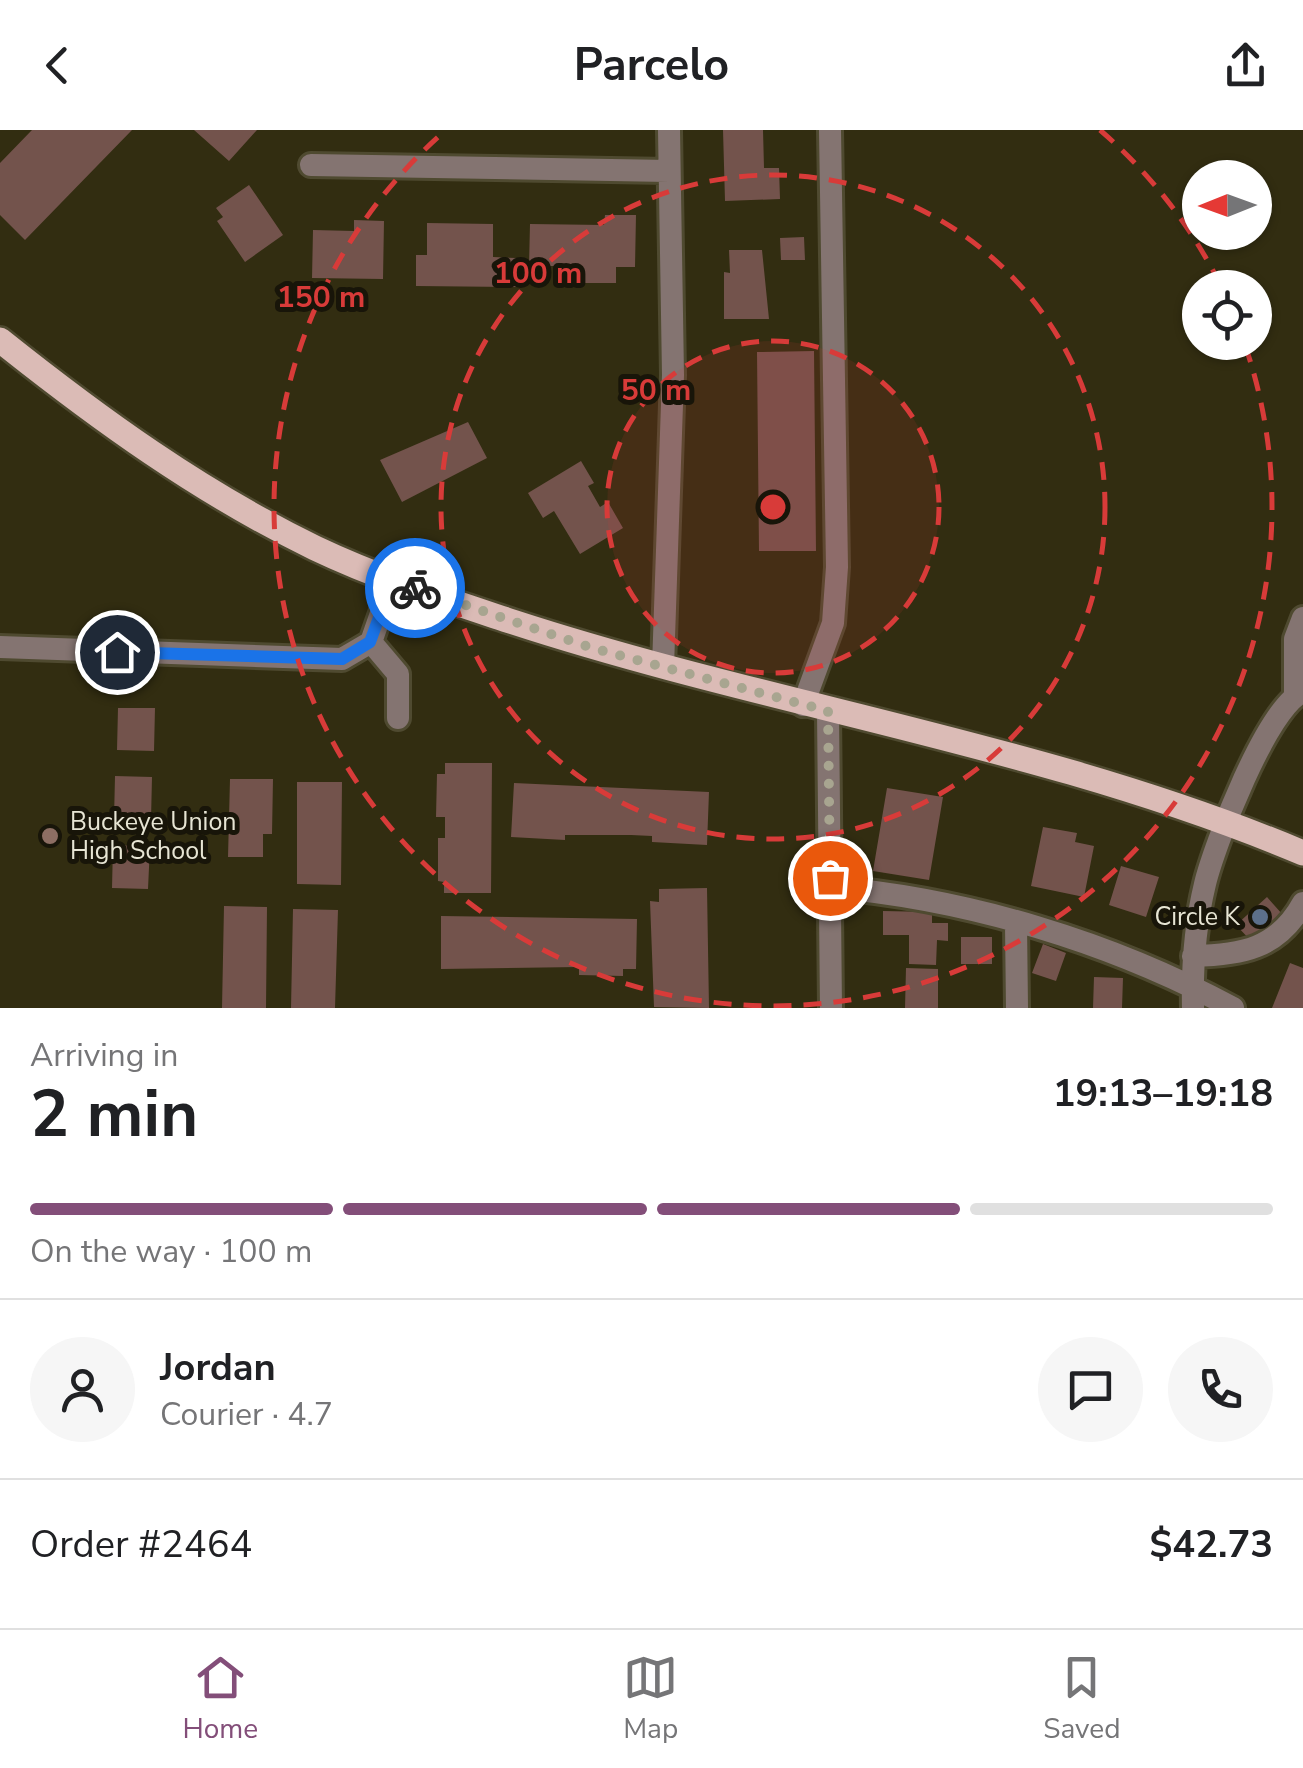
<!DOCTYPE html>
<meta charset="utf-8">
<style>
body{margin:0;font-family:"Nunito Sans",sans-serif;background:#f6f6f6;color:#202124;height:100vh;display:flex;flex-direction:column;font-size:38px;white-space:nowrap}
*{box-sizing:border-box;margin:0}
p{font-size:32px;color:#757577}
.icon{flex:none;width:55px;height:55px;fill:none;stroke:currentColor;stroke-width:2;stroke-linecap:round;stroke-linejoin:round}
.map{position:relative;height:878px;overflow:hidden}
.sheet{display:flex;flex-direction:column;background:#fff;flex:1}
.sheet>*{flex:none}
.needle{width:65px;rotate:269deg}
.controls{position:absolute;left:1182px;top:30px;display:grid;gap:20px}
.controls a{display:grid;place-items:center;width:90px;height:90px;border-radius:50%;background:#fff;box-shadow:0 2px 8px #0004;font-size:50px}
.pin{position:absolute;display:grid;place-items:center;width:85px;height:85px;color:#fff;margin:-42px;border:5px solid #fff;border-radius:50%;box-shadow:0 2px 10px #0007}
.courier{position:absolute;display:grid;place-items:center;width:100px;height:100px;margin:-50px;border:8px solid #1a73e8;border-radius:50%;background:#fff;color:#222;box-shadow:0 2px 12px #0007}
.headline em{font-style:normal;font-weight:700}
.headline div{display:flex;flex-direction:column-reverse}
.headline{display:flex;align-items:center;justify-content:space-between;height:170px;padding:0 30px}
h1{font-size:65px;font-weight:700;line-height:75px}
.bar{display:grid;grid-template-columns:repeat(4,1fr);gap:15px 10px;align-content:center;height:120px;padding:0 30px}
.bar i{height:12px;border-radius:8px;background:#e0e0e0}
.bar .active{background:#834e79}
.bar p{grid-column:span 4}
.line{display:flex;align-items:center;gap:25px;padding:0 30px;border-top:2px solid #e0e0e0}
.line div{flex:1}
.round{display:grid;place-items:center;flex:none;width:105px;height:105px;border-radius:52px;background:#f6f6f6}
header{display:flex;justify-content:space-between;align-items:center;height:130px;padding:0 30px;background:#fff;font-size:45px;font-weight:700}
.menu{display:flex;justify-content:space-around;align-items:center;height:140px;border-top:2px solid #e0e0e0;background:#fff;font-size:28px;color:#757577}
.menu a{display:grid;justify-items:center;gap:5px}
.menu .active{color:#834e79}
.map>svg:first-child{display:block}
.building{fill:#73534c}
.lines{fill:none;stroke-linecap:round;stroke-linejoin:round}
.minor-casing{stroke:#4f4a30;stroke-width:28}
.major-casing{stroke:#4f4a30;stroke-width:30}
.minor{stroke:#847471;stroke-width:22}
.major{stroke:#dbbbb6;stroke-width:25}
.done{stroke:#a8a590;stroke-width:10;stroke-dasharray:0 18}
.route{stroke:#1a73e8;stroke-width:12}
.ring{fill:none;stroke:#d83b39;stroke-width:5;stroke-dasharray:18 12}
.education-dot{fill:#8d6e63;stroke:#181509;stroke-width:4}
.service-dot{fill:#5c6f8a;stroke:#181509;stroke-width:4}
.labels{text-anchor:middle;dominant-baseline:central;stroke-width:10;stroke-linejoin:round;paint-order:stroke}
.poi-label{font-size:25px;fill:#e7e5d4;stroke:#181509;text-anchor:start}
.centre{fill:#d83b39;stroke:#181509;stroke-width:5}
.ring-label{font-size:30px;text-anchor:middle;font-weight:bold;fill:#d83b39;stroke:#181509;stroke-width:10;stroke-linejoin:round;paint-order:stroke}
</style>
<header><svg class="icon" aria-label="back" viewBox="0 0 24 24"><path d="M15 5l-7 7 7 7"/></svg>Parcelo<svg class="icon" aria-label="share" viewBox="0 0 24 24"><path d="M12 15V3M7 8l5-5 5 5M5 13v7h14v-7"/></svg></header>
<div class="map">
<svg width="1303" height="878" viewBox="0 0 1303 878">
<rect width="100%" height="100%" fill="#322d11"/>
<path class="building" d="M32,0H132L25,110L0,85V33Z
M194,0H257L229,31Z
M723,0H763L764,38H779L780,69L725,71Z
M249,55L283,105L245,132L217,91L223,87L216,78Z
M605,85H636L635,137H616V153H562V136H529L530,94L604,95Z
M354,90L384,91L383,149L312,148L313,100L354,101Z
M427,93L493,94V127L516,128V157L416,156V125H427Z
M804,107L805,130H781L780,108Z
M729,120H762L769,189H724V142L730,143Z
M814,221L816,421H759L757,222Z
M468,292L487,328L402,372L380,330Z
M581,331L594,353L588,356L600,377L608,372L623,398L580,424L554,381L543,388L528,363Z
M118,578H155L154,621L117,620Z
M445,633H492L491,763H444V752L438,751V708H445V687H436L437,644H445Z
M115,646L152,647L151,690L114,689Z
M230,649H273L272,704H263V727H228Z
M297,652H342L341,755L297,754Z
M514,653L709,662L707,715L652,712V706L631,705H565V710L511,707Z
M887,658L943,667L929,750L873,741Z
M1043,697L1077,703L1075,712L1094,716L1084,767L1031,756Z
M113,715L150,716L148,759L112,758Z
M1121,736L1159,747L1146,787L1109,775Z
M707,758L709,878L654,877L650,771L659,772V759Z
M1267,767L1283,785L1253,813L1236,795Z
M224,776L267,777L266,878H222Z
M293,779L338,780L335,878H291Z
M883,781L932,782V793H948V811L937,810L936,835L909,834V805H883Z
M441,786L637,789L636,839H623V846L579,845V837L441,839Z
M961,807H992V834H961Z
M1043,814L1066,823L1056,851L1032,843Z
M1290,833L1303,838V878H1272Z
M906,838L938,839V878H905Z
M1094,847L1123,848L1122,878H1093Z"/>
<g class="lines">
<defs>
<path id="minor" d="M311,35L669,41
M371,512L398,544V588
M0,517L342,529L371,512L393,449
M663,537L673,245L669,0
M1295,565V509L1303,488
M803,575L833,493L837,437L830,0
M828,581L831,878
M830,757C968,769 1111,812 1233,878
M1016,794L1017,878
M1193,826C1241,825 1278,819 1303,773
M1193,878C1192,836 1195,795 1205,754C1214,716 1268,575 1303,562"/>
<path id="major" d="M0,210C99,289 200,362 315,418C378,448 447,470 513,492C774,577 1049,616 1303,723"/>
</defs>
<use href="#minor" class="minor-casing"/>
<use href="#major" class="major-casing"/>
<use href="#minor" class="minor"/>
<use href="#major" class="major"/>
</g>
<g class="lines">
<path class="done" d="M415,458L592,518L828,581L830,748"/>
<path class="route" d="M117,522L342,529L370,512L393,449L415,458"/>
</g>
<circle cx="773" cy="377" r="166" fill="#d83b39" fill-opacity=".12"/>
<g class="ring">
<circle cx="773" cy="377" r="166"/>
<circle cx="773" cy="377" r="332"/>
<path d="M1100 0A499 499 0 0 1 1220 154M1245 215A499 499 0 1 1 446 0"/>
</g>
<circle class="education-dot" cx="50" cy="706" r="10"/>
<circle class="service-dot" cx="1260" cy="787" r="10"/>
<g class="labels">
<g class="poi-label">
<text x="70" y="692">Buckeye Union<tspan x="70" dy="29">High School</tspan></text>
<text x="1240" y="787" text-anchor="end">Circle K</text>
</g>
</g>
<circle cx="773" cy="377" r="15" class="centre"/>
<g class="ring-label">
<text x="538" y="153">100 m</text>
<text x="321" y="177">150 m</text>
<text x="656" y="270">50 m</text>
</g>
</svg>
<div class="controls">
<a><svg class="needle" viewBox="-14 -14 28 28"><path d="M0-13l5 13h-10z" fill="#e53935"/><path d="M0 13l5-13h-10z" fill="#757577"/></svg></a>
<a><svg class="icon" aria-label="locate" viewBox="0 0 24 24"><circle cx="12" cy="12" r="6"/><path d="M12 2v4M12 18v4M2 12h4M18 12h4"/></svg></a>
</div>
<div class="pin" style="left:830px;top:748px;background:#ea580c"><svg class="icon" aria-label="bag" viewBox="0 0 24 24"><path d="M5 8h14l-1 12H6zM9 8a3 3 0 0 1 6 0"/></svg></div>
<div class="pin" style="left:117px;top:522px;background:#1f2937"><svg class="icon" aria-label="home" viewBox="0 0 24 24"><path d="M3 11l9-7 9 7M6 9v11h12V9"/></svg></div>
<div class="courier" style="left:415px;top:458px"><svg class="icon" aria-label="bike" viewBox="0 0 24 24"><circle cx="6" cy="16" r="4"/><circle cx="18" cy="16" r="4"/><path d="M6 16l4-8h5l3 8M10 8l3 8H6M13 5h3"/></svg></div>
</div>
<section class="sheet">
<div class="headline"><div><h1>2 min</h1><p>Arriving in</p></div><em>19:13–19:18</em></div>
<div class="bar"><i class="active"></i><i class="active"></i><i class="active"></i><i></i><p>On the way · 100 m</p></div>
<div class="line" style="height:180px"><a class="round"><svg class="icon" aria-label="person" viewBox="0 0 24 24"><circle cx="12" cy="8" r="4"/><path d="M4 21q1-7 8-7t8 7"/></svg></a><div><b>Jordan</b><p>Courier · 4.7</p></div><a class="round"><svg class="icon" aria-label="chat" viewBox="0 0 24 24"><path d="M4 5h16v11H9l-5 4z"/></svg></a><a class="round"><svg class="icon" aria-label="phone" viewBox="0 0 24 24"><path d="M5 4h4l2 5-3 2q2 4 5 5l2-3 5 2v4C11 20 4 13 5 4z"/></svg></a></div>
<div class="line" style="height:130px"><div>Order #2464</div><b>$42.73</b></div>
</section>
<nav class="menu">
<a class="active"><svg class="icon" aria-label="home" viewBox="0 0 24 24"><path d="M3 11l9-7 9 7M6 9v11h12V9"/></svg>Home</a>
<a><svg class="icon" aria-label="map" viewBox="0 0 24 24"><path d="M3 6l6-2 6 2 6-2v14l-6 2-6-2-6 2zM9 4v14M15 6v14"/></svg>Map</a>
<a><svg class="icon" aria-label="saved" viewBox="0 0 24 24"><path d="M7 4h10v16l-5-4-5 4z"/></svg>Saved</a>
</nav>
